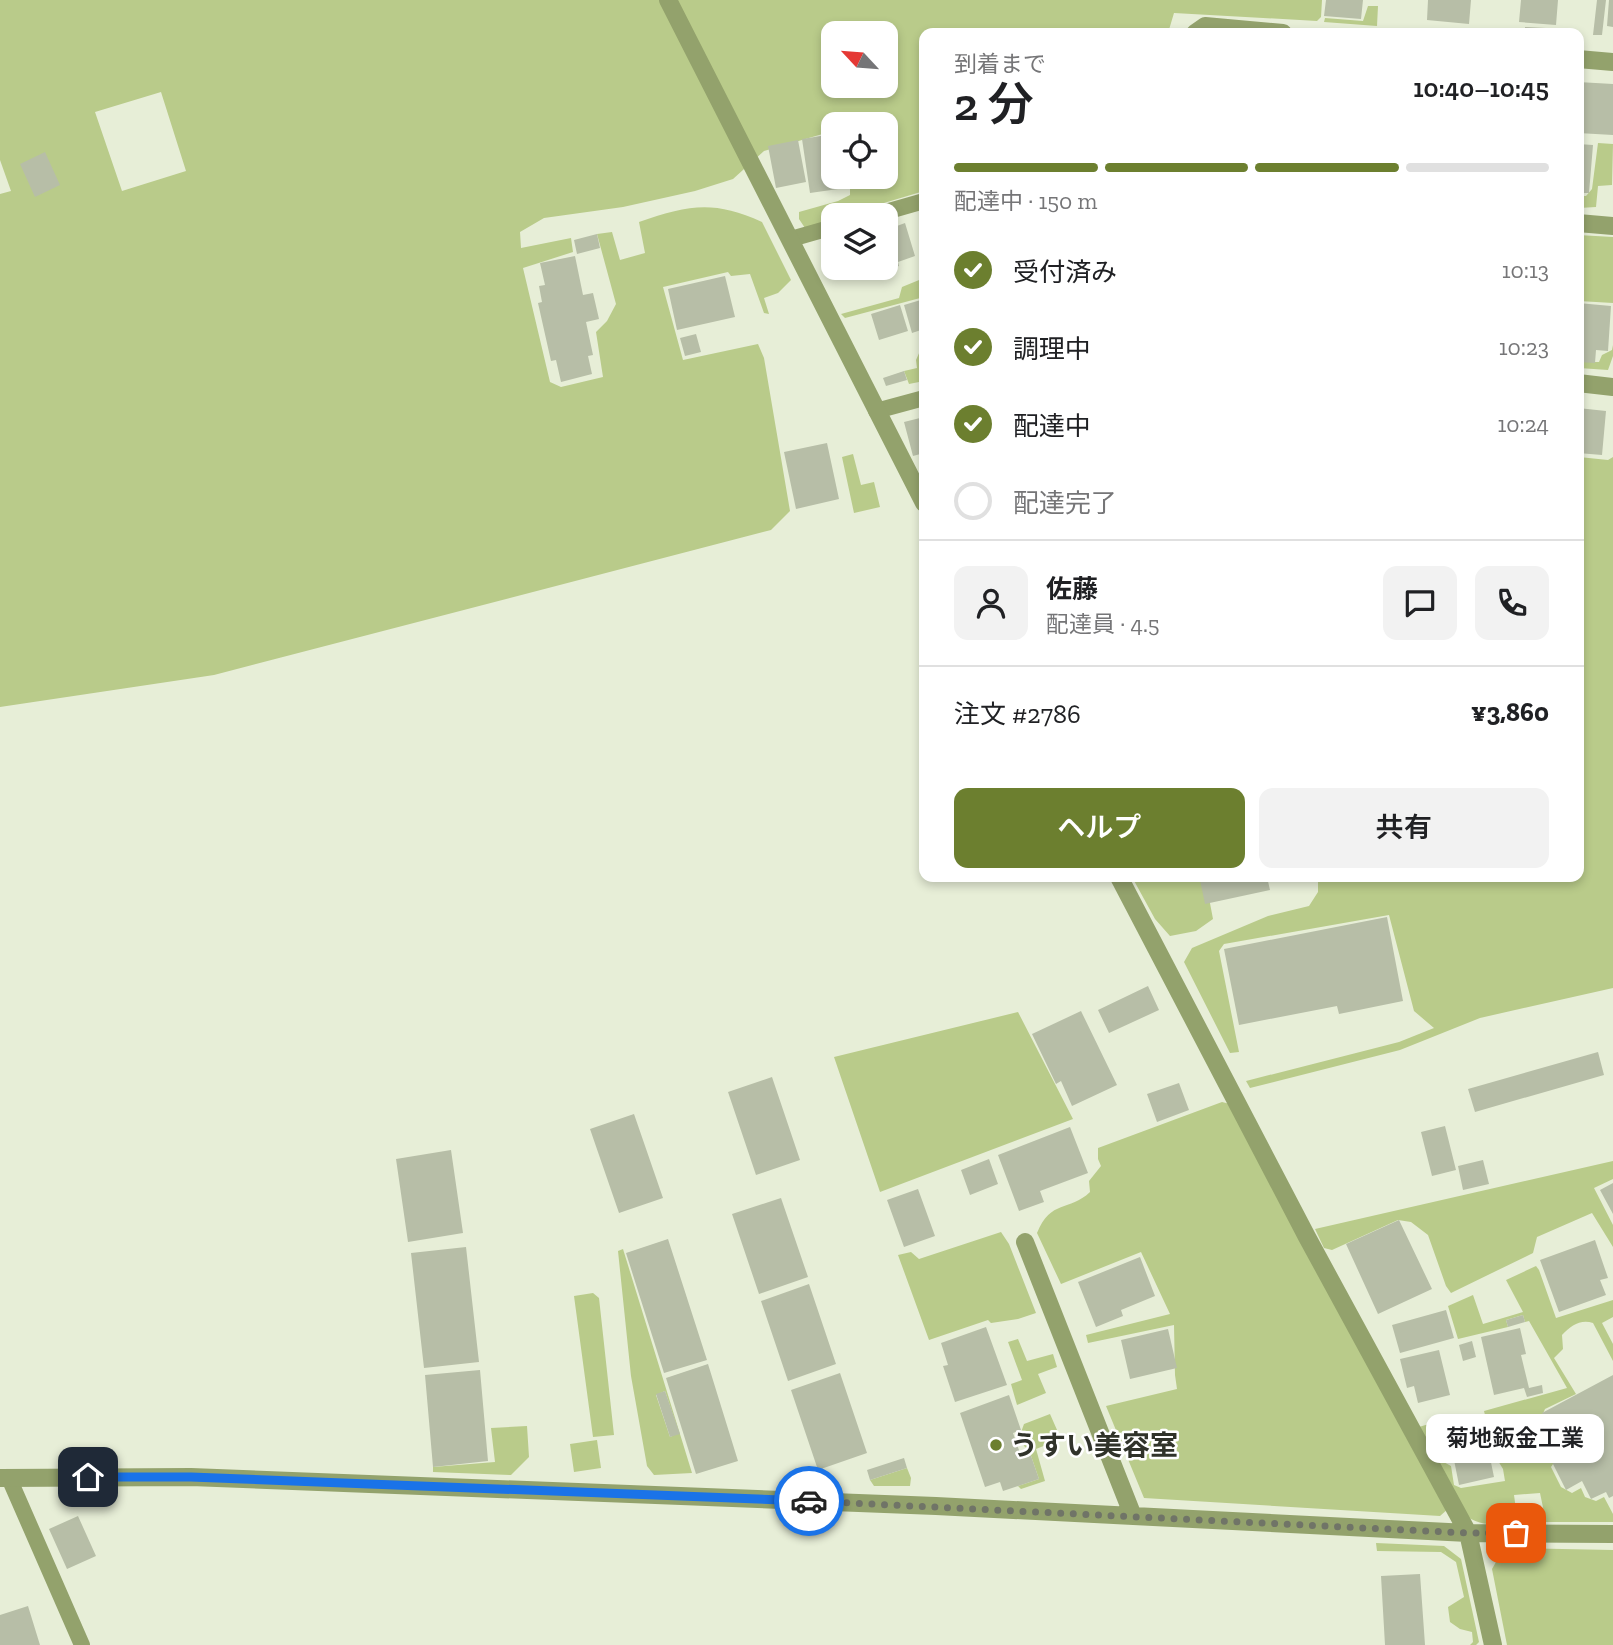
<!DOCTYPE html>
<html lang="ja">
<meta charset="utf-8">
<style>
body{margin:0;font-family:"Zilla Slab","Noto Sans JP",serif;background:#f2f2f2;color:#202124;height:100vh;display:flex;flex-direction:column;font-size:26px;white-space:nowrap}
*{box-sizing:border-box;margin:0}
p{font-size:23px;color:#757577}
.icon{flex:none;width:38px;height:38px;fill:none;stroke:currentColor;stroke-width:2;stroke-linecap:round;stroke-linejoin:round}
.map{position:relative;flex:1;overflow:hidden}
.panel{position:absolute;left:919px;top:28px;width:665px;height:854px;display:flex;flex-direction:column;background:#fff;border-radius:14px;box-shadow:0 4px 10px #0003}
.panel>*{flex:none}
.needle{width:46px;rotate:296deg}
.buttons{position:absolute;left:821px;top:21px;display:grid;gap:14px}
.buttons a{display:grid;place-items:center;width:77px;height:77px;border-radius:14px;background:#fff;box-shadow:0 4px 10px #0003;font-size:35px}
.pin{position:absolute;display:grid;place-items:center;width:60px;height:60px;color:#fff;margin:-30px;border-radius:14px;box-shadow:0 4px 10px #0006}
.courier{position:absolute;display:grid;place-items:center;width:70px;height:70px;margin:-35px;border:5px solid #1a73e8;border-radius:50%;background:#fff;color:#222;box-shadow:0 2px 9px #0007}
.bubble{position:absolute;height:49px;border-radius:14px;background:#fff;box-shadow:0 4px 10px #0003;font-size:23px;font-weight:600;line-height:49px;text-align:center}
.overview em{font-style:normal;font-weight:600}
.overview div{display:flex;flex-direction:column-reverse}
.overview{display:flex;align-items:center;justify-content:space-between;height:119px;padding:0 35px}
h1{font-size:46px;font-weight:600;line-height:52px}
.bar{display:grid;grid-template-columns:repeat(4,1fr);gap:10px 7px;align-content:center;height:84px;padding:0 35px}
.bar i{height:9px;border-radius:5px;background:#e0e0e0}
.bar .active{background:#6c7f2f}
.bar p{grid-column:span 4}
.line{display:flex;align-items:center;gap:18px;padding:0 35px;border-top:2px solid #e0e0e0}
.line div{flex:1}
.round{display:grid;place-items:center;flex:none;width:74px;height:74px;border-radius:14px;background:#f2f2f2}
ol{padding:0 35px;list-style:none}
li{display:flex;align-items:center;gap:21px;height:77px}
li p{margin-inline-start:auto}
li .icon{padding:7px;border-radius:50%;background:#6c7f2f;color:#fff;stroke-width:4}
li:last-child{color:#757577}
li i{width:38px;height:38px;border:4px solid #e0e0e0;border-radius:50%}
.action{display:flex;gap:14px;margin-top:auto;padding:14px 35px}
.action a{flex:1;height:80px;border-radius:14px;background:#6c7f2f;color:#fff;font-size:28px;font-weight:600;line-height:80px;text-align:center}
.action a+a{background:#f2f2f2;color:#202124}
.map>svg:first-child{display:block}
.green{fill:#b9cb8a;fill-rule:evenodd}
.building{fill:#b7bea7}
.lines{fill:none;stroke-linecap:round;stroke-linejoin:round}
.service{stroke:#93a26c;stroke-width:16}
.minor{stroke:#93a26c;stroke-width:18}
.done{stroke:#707467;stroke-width:7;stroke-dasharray:0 12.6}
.route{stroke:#1a73e8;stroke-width:9}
.poi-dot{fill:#6c7f2f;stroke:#fff;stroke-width:2.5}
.labels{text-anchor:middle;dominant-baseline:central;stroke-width:5;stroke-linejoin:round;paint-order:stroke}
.poi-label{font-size:28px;font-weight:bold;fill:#30332a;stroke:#fff;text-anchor:start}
</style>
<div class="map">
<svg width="1613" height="1645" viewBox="0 0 1613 1645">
<rect width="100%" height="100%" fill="#e7eed7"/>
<path class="green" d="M0,0H1322L1321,17L1317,21L1174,13L1168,33H924V191L844,215H833V219L805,228L799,219V212L838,201L850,195V177H886V124H833V131L764,151L733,179L695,191L623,207L544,218L520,232L521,248L571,238L573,252L523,268L550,382L561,387L603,377L596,332L607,321L616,304L597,234L612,232L620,260L645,253L639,222C689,205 713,200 762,222L791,280L778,293L764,298L769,314L764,313L750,274L731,276L728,272L663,287L683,360L758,344L764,358L790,511L771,530L214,675L0,707V194L11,191L0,160ZM833,33H886V86H833ZM161,92L186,171L122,191L95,112Z
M1368,6H1378L1377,26L1324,22L1325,18L1363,21Z
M1598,143L1613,144L1612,185L1598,186L1596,207L1579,208L1578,196H1586L1592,189Z
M1578,235L1613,237V303L1579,301Z
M924,278V297L845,318L841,314L899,298L902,287Z
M924,342V381L909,384L904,371L917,368L916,360Z
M1613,345V356L1608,370L1579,368V362H1599L1602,355L1612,350Z
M853,454L861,485L874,482L880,507L854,513L842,457Z
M1579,457L1608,460L1613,457V988L1480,1018L1400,1050L1250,1088L1246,1081L1399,1042L1434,1028L1414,1011L1389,915L1224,944L1219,951L1239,1052L1230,1053L1184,962L1192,948L1268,916L1309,906L1318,892V877H1578Z
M1132,877H1205L1213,919L1196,931L1170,936L1155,919Z
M1018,1012L1073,1119L880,1192L834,1057Z
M1222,1102L1230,1104L1449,1508L1440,1516L1144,1498L1106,1406L1177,1389L1175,1375L1174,1325L1088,1343L1086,1335L1170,1314L1141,1252L1061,1284L1037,1233C1051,1199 1069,1212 1090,1192L1089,1181L1101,1166L1098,1159V1148Z
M1613,1161V1179L1594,1188L1613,1225V1247L1592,1213L1537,1237L1533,1253L1451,1293L1446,1286L1428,1235L1411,1222L1398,1220L1332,1250L1324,1248L1315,1229Z
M1001,1232L1009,1244L1036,1313L1018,1319L991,1323L988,1320L929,1340L898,1255L911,1252L919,1259Z
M623,1249L692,1473L654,1475L647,1466L631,1376L618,1251ZM665,1391L679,1433L670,1437L656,1395Z
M1536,1266L1539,1270L1556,1318L1613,1300V1317L1602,1323L1613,1344V1361L1593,1323C1580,1319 1571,1326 1562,1335L1563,1349L1554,1358L1576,1394L1545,1409L1541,1418L1559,1455L1551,1467L1561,1487L1572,1493L1581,1488L1585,1497L1596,1501L1604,1497L1613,1514V1522H1546L1540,1493L1514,1495L1518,1524C1496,1524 1481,1528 1462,1513L1419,1427L1432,1423L1440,1460L1451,1466L1454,1485L1461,1488L1505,1481L1503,1469L1495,1456L1484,1411L1567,1388L1529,1321L1525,1322L1523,1315L1506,1320L1508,1327L1458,1339L1448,1306L1473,1295L1483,1324L1523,1312L1506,1280Z
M593,1293L599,1298L614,1435L593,1437L574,1296Z
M1018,1339L1027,1361L1053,1354L1057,1367L1038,1374L1046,1393L1017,1405L1011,1384L1022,1380L1008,1342Z
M1050,1414L1061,1439L1036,1449L1045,1481L1021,1489L1018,1486L1039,1479L1029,1450L1024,1446L1020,1435L1024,1424Z
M527,1426L529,1457L511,1475L433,1472V1467L495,1462L491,1428Z
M597,1440L601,1468L574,1472L570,1444Z
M907,1468L911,1478L910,1486H874L870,1480Z
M1376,1543L1444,1546L1461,1559L1479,1642L1476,1645H1470L1473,1642L1472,1632L1460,1629L1450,1622L1448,1607L1464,1597L1456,1562L1441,1552L1377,1551Z
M1504,1548L1613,1550V1645H1507L1492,1569Z"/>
<path class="building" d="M1326,0H1363L1361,19L1324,16Z
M1428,0H1471L1469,24L1427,20Z
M1521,0H1558L1556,25L1519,22Z
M1597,0H1606L1602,35H1593Z
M1609,0H1613V27L1607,26Z
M1525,27L1546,28V33H1525Z
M1578,82L1613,84V135L1578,133Z
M833,134V177H844L845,188L810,193L802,139Z
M798,140L806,182L776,188L768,146Z
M1578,144L1593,145L1589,193H1578Z
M45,152L60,185L35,197L20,164Z
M905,223L915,256L898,262L899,266L871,275L867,271L849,277L846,268H886V230Z
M597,234L600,248L577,254L574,240Z
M575,256L583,295L593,293L599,319L586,322L593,355L588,356L592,374L561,382L556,360L551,361L538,303L542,302L539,286L545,285L540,263Z
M725,276L735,317L677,330L668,289Z
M924,299V329L912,333L904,305Z
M1578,303L1611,306L1608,351L1596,350L1595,363L1578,362Z
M900,305L908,331L879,340L871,314Z
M696,334L701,352L685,356L680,338Z
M904,371L907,380L886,386L883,378Z
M1578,408L1606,411L1602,455L1578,453Z
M924,417V453L913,456L904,422Z
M827,443L839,499L796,509L784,452Z
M1211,877H1267L1270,890L1205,904L1200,880Z
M1387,917L1403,1001L1339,1014L1337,1006L1239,1025L1224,949Z
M1148,986L1159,1010L1109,1033L1098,1010Z
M1081,1011L1117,1085L1072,1106L1061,1081L1056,1084L1032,1034Z
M1598,1052L1604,1075L1475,1112L1468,1089Z
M772,1077L800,1160L756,1175L728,1092Z
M1179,1083L1189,1110L1157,1122L1147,1094Z
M634,1114L663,1198L619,1213L590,1129Z
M1445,1126L1456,1170L1432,1176L1421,1132Z
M1070,1127L1088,1173L1040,1191L1044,1202L1019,1211L998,1155Z
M451,1150L463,1233L408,1242L396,1159Z
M989,1159L998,1184L970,1195L961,1170Z
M1483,1160L1489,1184L1463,1190L1458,1166Z
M1613,1183V1214L1600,1190Z
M918,1189L935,1236L904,1247L887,1200Z
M781,1198L808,1277L759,1294L732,1214Z
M1399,1220L1432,1289L1378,1314L1346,1244Z
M668,1239L707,1360L664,1373L626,1253Z
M1595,1240L1608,1278L1600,1280L1606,1295L1559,1312L1540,1260Z
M466,1247L479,1362L424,1368L411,1253Z
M1140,1257L1155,1296L1121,1310L1123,1316L1096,1327L1078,1282Z
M809,1284L836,1364L788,1381L761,1301Z
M1446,1310L1454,1338L1400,1353L1392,1325Z
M1523,1315L1525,1322L1508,1327L1506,1320Z
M986,1327L1007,1385L955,1402L943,1366L948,1365L941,1343Z
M1520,1328L1526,1354L1521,1355L1529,1388L1542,1385L1543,1393L1527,1397L1524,1388L1494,1395L1481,1337Z
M1168,1329L1177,1368L1130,1379L1121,1340Z
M1472,1341L1476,1357L1463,1361L1459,1345Z
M1439,1350L1450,1395L1418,1403L1414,1386L1407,1388L1400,1359Z
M708,1364L738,1461L696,1474L666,1378Z
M480,1370L488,1461L433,1467L425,1375Z
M840,1373L867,1453L818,1470L791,1390Z
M1613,1375V1496L1609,1498L1606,1492L1591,1499L1582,1481L1566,1490L1552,1462L1565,1456L1542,1413Z
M665,1391L680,1434L670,1437L656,1394Z
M1009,1395L1021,1430L1013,1433L1020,1453L1029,1450L1039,1479L1003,1491L1000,1482L985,1487L960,1413Z
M1481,1414L1494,1477L1459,1485L1454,1460L1445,1463L1437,1424Z
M904,1458L907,1468L870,1480L867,1470Z
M78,1516L96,1556L67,1569L49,1529Z
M1420,1574L1425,1645H1385L1381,1576Z
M28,1606L40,1645H0V1615Z"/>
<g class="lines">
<path class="service" d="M875,215L924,201
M791,239L833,227
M876,411L924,398
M9,1478L82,1645"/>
<path class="minor" d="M668,0L924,503
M1195,33L1205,26L1283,33
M1578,59L1613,62
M1578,223L1613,226
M1578,383L1613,387
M1119,877L1307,1237L1468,1533L1493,1645
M1025,1242L1133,1516
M0,1478L191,1477L936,1506L1468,1533L1613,1534"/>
</g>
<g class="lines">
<path class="done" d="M809,1501L1468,1533H1516"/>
<path class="route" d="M88,1477H191L809,1501"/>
</g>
<circle class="poi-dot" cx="996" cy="1445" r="7"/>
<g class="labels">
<g class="poi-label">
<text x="1010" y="1445">うすい美容室</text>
</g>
</g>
</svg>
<div class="buttons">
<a><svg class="needle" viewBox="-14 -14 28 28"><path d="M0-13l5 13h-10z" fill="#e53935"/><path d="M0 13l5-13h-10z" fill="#757577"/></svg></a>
<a><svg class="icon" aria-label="locate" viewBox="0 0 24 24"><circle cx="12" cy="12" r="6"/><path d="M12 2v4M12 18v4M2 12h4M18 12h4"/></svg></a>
<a><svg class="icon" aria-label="layers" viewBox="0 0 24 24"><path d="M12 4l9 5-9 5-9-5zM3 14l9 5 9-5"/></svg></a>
</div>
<div class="pin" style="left:1516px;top:1533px;background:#ea580c"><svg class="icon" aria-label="bag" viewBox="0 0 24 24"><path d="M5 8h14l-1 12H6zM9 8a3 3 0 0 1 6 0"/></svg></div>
<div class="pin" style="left:88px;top:1477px;background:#1f2937"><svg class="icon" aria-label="home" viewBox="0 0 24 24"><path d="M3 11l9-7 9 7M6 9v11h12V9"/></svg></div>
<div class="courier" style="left:809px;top:1501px"><svg class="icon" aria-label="car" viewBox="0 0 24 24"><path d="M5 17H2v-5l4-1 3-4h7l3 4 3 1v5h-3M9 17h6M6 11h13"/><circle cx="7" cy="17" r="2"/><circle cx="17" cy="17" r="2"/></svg></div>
<div class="bubble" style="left:1426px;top:1414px;width:178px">菊地鈑金工業</div>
<section class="panel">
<div class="overview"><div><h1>2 分</h1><p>到着まで</p></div><em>10:40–10:45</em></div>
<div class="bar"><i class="active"></i><i class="active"></i><i class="active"></i><i></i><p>配達中 · 150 m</p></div>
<ol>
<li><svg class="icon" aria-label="check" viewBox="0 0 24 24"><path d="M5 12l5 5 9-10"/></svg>受付済み<p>10:13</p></li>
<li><svg class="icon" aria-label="check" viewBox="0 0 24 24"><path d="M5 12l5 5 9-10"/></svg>調理中<p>10:23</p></li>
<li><svg class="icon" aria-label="check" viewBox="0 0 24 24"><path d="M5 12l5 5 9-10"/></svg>配達中<p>10:24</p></li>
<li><i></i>配達完了</li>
</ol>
<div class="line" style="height:126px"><a class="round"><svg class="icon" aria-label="person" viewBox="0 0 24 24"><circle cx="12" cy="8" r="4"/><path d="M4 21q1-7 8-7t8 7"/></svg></a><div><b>佐藤</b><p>配達員 · 4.5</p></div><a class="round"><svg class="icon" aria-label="chat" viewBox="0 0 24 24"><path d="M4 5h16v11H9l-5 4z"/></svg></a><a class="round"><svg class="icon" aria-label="phone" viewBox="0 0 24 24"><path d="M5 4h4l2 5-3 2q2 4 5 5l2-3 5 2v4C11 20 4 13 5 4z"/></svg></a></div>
<div class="line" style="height:91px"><div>注文 #2786</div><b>¥3,860</b></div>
<div class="action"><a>ヘルプ</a><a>共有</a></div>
</section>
</div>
